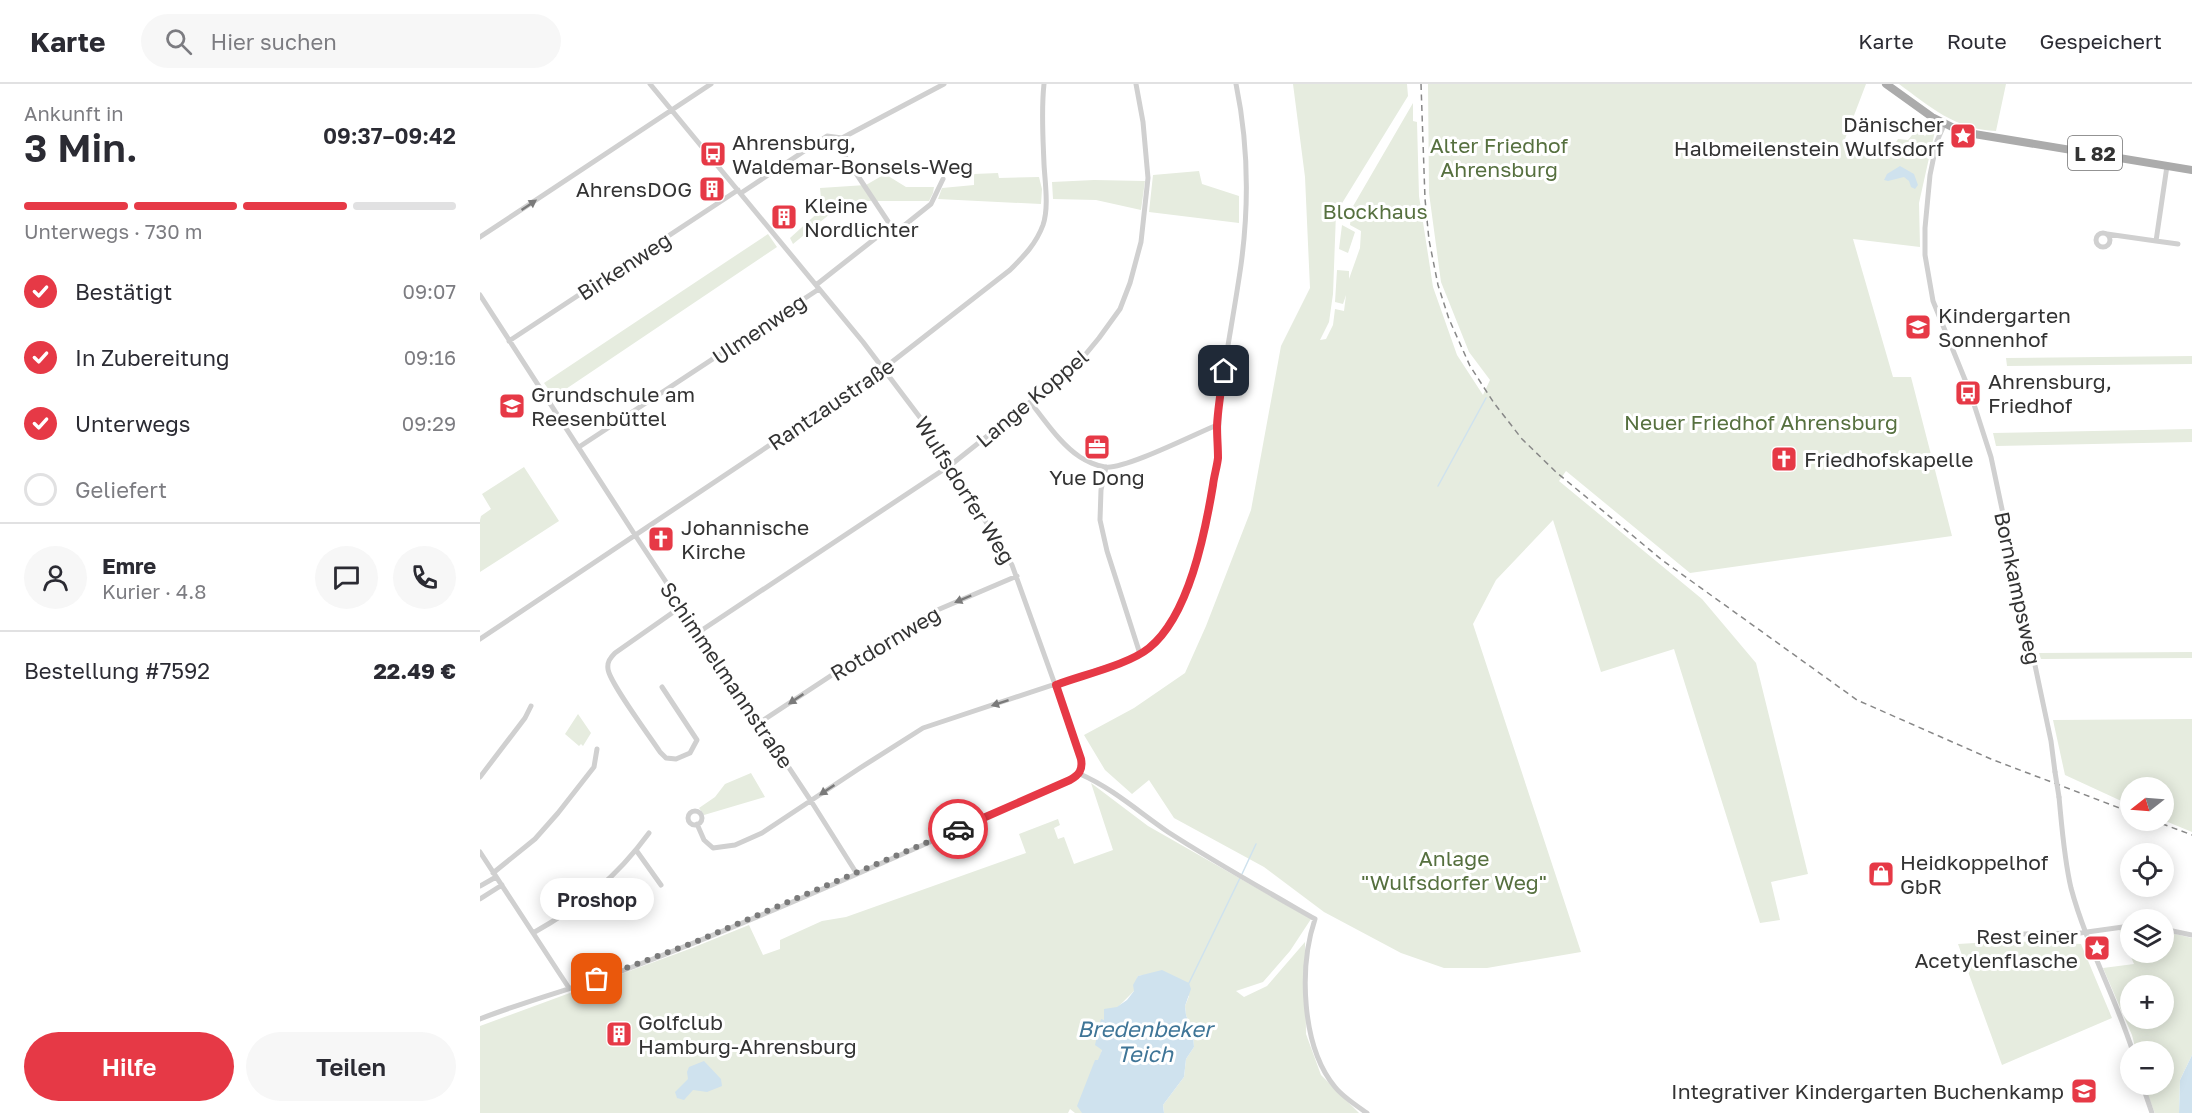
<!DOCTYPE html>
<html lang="de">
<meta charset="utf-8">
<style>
body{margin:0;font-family:"Golos Text",sans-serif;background:#f7f7f7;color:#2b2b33;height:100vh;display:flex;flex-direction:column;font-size:22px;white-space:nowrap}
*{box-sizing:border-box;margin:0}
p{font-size:20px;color:#7c7c81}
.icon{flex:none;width:33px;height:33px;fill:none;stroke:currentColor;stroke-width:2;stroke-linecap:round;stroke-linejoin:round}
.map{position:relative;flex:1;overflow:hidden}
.details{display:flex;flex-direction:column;background:#fff;width:480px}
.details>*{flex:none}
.needle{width:39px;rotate:253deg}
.tools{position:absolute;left:1640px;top:693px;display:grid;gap:12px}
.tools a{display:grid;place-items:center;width:54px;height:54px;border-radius:50%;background:#fff;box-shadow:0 3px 15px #0003;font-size:30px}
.pin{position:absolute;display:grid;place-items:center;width:51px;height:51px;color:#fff;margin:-26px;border-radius:12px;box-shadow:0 3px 9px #0006}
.courier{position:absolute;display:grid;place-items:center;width:60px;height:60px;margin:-30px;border:4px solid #e63946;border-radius:50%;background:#fff;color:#222;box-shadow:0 2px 8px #0007}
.bubble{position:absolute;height:42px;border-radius:21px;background:#fff;box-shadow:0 3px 15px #0003;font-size:20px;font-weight:600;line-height:42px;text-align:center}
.overview em{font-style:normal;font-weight:600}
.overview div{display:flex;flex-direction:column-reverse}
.overview{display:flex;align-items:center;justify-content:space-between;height:102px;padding:0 24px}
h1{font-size:39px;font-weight:600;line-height:45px}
.bar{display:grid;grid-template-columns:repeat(4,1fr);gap:9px 6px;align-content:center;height:72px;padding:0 24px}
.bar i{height:8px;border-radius:4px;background:#e1e1e2}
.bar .current{background:#e63946}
.bar p{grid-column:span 4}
.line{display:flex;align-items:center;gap:15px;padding:0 24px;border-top:2px solid #e1e1e2}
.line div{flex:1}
.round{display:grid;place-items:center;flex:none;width:63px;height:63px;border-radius:32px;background:#f7f7f7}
ol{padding:0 24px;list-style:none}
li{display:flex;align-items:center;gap:18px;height:66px}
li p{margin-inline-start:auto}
li .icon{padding:6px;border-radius:50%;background:#e63946;color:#fff;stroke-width:4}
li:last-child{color:#7c7c81}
li i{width:33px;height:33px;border:3px solid #e1e1e2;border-radius:50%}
.primary-button{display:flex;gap:12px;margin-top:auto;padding:12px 24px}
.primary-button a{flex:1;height:69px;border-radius:36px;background:#e63946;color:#fff;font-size:24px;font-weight:600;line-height:69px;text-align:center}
.primary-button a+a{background:#f7f7f7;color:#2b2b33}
header{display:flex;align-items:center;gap:36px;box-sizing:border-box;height:84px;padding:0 30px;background:#fff;border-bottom:2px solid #e1e1e2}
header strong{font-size:28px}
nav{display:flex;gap:33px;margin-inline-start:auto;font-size:21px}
.search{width:420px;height:54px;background:#f7f7f7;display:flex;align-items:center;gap:15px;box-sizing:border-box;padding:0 21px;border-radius:33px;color:#7c7c81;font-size:22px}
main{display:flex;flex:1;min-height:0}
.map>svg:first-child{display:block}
.green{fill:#e6ecdf;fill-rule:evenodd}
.water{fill:#cfe2ee}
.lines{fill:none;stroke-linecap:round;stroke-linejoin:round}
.stream{stroke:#cfe2ee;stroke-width:1.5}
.street{stroke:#d0d0d0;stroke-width:5}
.primary{stroke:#ababab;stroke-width:8}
.rail{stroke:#888;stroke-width:1.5;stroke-dasharray:6 4.5;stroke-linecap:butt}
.street-bridge{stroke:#d0d0d0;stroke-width:5}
.oneway{fill:#7a7a7a}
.done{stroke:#7a7a7a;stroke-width:6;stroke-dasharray:0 10.8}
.route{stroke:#e63946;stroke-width:8}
.labels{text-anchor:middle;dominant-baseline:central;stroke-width:6;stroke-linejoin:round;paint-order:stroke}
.shield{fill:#fff;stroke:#707070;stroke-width:1.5}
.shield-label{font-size:20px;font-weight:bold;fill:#333}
.poi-label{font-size:21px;fill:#333;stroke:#fff;text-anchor:start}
.park-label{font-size:21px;fill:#56703f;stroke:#fff}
.street-label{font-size:21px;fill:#333;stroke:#fff}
.water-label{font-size:22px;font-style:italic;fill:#3f7597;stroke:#fff}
</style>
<header>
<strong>Karte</strong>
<div class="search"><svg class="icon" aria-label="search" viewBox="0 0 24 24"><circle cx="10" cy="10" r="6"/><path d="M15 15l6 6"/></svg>Hier suchen</div>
<nav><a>Karte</a><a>Route</a><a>Gespeichert</a></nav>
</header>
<main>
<section class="details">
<div class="overview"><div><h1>3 Min.</h1><p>Ankunft in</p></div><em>09:37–09:42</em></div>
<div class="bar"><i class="current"></i><i class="current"></i><i class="current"></i><i></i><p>Unterwegs · 730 m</p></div>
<ol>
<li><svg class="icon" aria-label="check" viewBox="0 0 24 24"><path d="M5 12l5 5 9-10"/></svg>Bestätigt<p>09:07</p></li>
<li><svg class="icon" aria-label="check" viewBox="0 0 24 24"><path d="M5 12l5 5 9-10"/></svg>In Zubereitung<p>09:16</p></li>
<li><svg class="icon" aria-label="check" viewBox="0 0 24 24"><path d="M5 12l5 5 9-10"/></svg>Unterwegs<p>09:29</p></li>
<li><i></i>Geliefert</li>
</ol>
<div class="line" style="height:108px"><a class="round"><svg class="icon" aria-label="person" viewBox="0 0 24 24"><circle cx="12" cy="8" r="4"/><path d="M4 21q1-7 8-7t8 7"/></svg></a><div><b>Emre</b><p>Kurier · 4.8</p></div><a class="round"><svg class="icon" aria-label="chat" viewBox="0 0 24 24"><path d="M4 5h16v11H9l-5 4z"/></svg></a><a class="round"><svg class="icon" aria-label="phone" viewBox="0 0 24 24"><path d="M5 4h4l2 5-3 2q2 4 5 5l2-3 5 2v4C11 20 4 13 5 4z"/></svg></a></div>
<div class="line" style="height:78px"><div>Bestellung #7592</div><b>22.49 €</b></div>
<div class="primary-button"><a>Hilfe</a><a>Teilen</a></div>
</section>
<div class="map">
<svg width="1712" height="1029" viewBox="0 0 1712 1029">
<rect width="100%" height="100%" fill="#fff"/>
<path class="green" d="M813,0H927L928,12L856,129L853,210L849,238L840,256L846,255L853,241L855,225L864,227L866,211L863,220L855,218L857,186L869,187V195L880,164L881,147L870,141L872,124L933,19V37L937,38L939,112L953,203L977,271L1003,311L1010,296L989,268L961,198L949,109L948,0H1386L1365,55L1407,73L1418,55L1428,56L1437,45L1445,52L1451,45L1455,47L1439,119L1440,163L1373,155L1413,293H1431L1472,452L1210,489L1086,387L1079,397L1222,515L1276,579L1328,790L1291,798L1300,836L1280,839L1194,565L1121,588L1073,436L1016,496L993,540L1101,868L1007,884H964L921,869L844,828L784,783L694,734L669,696L652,710L625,686L604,651L654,624L705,589L726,542L771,426L801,262L830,204L825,93Z
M1419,0H1526L1516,47C1476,46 1449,22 1419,0Z
M719,87L722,100L759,112V139L669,128L673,91Z
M518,89L519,94L559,93L562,105L561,120L458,115L462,104L494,101V90Z
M405,90L426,103H454L453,109L449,117H366L313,160L310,154L342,125L340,104L386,101Z
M614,96L665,97L661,126L616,116L573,115L572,98Z
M862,141L875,148L868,169L859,165Z
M288,150L297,163L74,313L64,299Z
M1712,272V280L1527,282L1526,274Z
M1712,345V358L1516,362L1513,349Z
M44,383L79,437L0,488V436L1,432L11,425L2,410Z
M1712,568V574L1561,575L1559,569Z
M98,630L111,649L103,662L101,660L99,662L85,650Z
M1712,635V748L1683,736V704H1650V721L1585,691L1573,636Z
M271,689L285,713L224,731L219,724L235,713L245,700Z
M611,699L668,742L831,835L810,867L783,898L756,907L764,913L787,902L825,858L826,950L841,991L879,1029H684L683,1021L704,993L706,975L714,963L713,950L706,931L705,922L709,912L670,890L658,892L654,907L624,937L622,966L602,1029H595L590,1025L588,1029H0V942L212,864L269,841L283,871L300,865V856L342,837L366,833L546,769L539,750L578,735L580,741L574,744L578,755L584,753L594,780L633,766Z
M1639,845H1650V868H1683V847L1712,854V971L1700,996L1699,1029H1675L1674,1027L1664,1001L1683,1000V968L1656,967L1652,951L1623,884L1654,880ZM1650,902H1683V934H1650Z
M1528,857L1601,860L1632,934L1522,981L1478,860Z"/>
<path class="water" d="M1420,82L1434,90L1438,101L1435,105L1431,103L1429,97L1424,93L1408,97L1404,96L1407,90Z
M682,886L709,899L711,905L705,922L706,931L713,950L714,963L706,975L704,993L683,1021L684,1029H602L597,1022L615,976H618L622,966L615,961L621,935L624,936V925L637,923L647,916L654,907L653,901L658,892Z
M1712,971V1029H1699L1700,996Z
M224,977L241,995L242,1002L227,1008L213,1006L204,1016L197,1014L195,1008L208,995L207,988L209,983Z"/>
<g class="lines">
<path class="stream" d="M958,402L1006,314
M762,790L776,760
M709,899L760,794"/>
<path class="street" d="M170,0L383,258L454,352L532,481L596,659L602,682L600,690
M1464,41L1457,57L1450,91L1445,144V171L1453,217L1490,308L1511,373L1571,657L1575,688
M354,53V56L411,142
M261,109L347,52L362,54L464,0
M1616 156a7 7 0 1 1 14 0a7 7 0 1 1-14 0Z
M1627,150L1676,157L1687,82
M0,153L231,0
M1676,157L1698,160
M336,201L411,142L416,148L451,120L463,95
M0,211L155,451L331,717L377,790
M29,257L258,106
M550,318C565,336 580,360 600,373C606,377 617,382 625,383C644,386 715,350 737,341
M99,363L339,205
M626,383L621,406L620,436L627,467L660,570
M219,548L472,380L569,303L605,271L619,254L640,225L650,199L661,158L668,94L663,38L656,0
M0,555L399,288L530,186C544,172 556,160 563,141C569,123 565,99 564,80C563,53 561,27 564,0
M182,603L217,656L210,669L196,675L186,674L180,668C171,654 129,598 128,585C127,578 130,574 135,569L202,522
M279,639L393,564L455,527L537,492
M600,690C632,704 659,728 688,748C736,779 786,807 835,835C819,883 821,962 855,1003C863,1013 877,1022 887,1029
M0,693L45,634L51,622
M1579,713C1582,744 1584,774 1591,804C1606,860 1635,912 1653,968
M208 734a7 7 0 1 1 14 0a7 7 0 1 1-14 0Z
M217,740L224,756L233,764L255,761L282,749L380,684L443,644L651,575C661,569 672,564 680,554C712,516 725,453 732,406C734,395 737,385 738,374C739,351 738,329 741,306C747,264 755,223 761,181C769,122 768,58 756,0
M156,766L181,801
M0,768L89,904
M13,789L55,755L78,729L114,683L117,665
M0,802L16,793
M0,815L22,801
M1683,845L1712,851
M53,849C101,822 136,794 169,749
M1544,850L1600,849L1650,842
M0,935C50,915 104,902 155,882C302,826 445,759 589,697L600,690
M1662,1000L1672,1029"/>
<path class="primary" d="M1406,0L1452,33L1482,48L1712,86"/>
<path class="rail" d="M941,0L945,115L949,156L958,201L969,235L990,282L1014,319L1042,355L1076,388L1182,476L1377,616L1511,675L1650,728
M1672,736L1712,751"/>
<path class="street-bridge" d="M1575,688L1579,713"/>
</g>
<defs><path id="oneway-solid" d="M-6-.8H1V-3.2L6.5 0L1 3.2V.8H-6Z" transform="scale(1.5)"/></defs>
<g class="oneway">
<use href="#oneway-solid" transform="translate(49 121) rotate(-34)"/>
<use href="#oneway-solid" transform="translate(483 515) rotate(157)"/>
<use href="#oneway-solid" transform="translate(316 615) rotate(146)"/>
<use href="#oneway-solid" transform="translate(520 619) rotate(162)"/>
<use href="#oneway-solid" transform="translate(347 706) rotate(146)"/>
</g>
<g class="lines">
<path class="done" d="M117,895L215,858L478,745"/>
<path class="route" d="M478,745L590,696C599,691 603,686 601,675L576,601C602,591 648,581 669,564C709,532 725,449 733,401C734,392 737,383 738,374C738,363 737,353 737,342C738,324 741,305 744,287"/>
</g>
<defs>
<symbol id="sight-square" viewBox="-11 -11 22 22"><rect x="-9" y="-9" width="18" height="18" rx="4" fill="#e63946" stroke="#fff"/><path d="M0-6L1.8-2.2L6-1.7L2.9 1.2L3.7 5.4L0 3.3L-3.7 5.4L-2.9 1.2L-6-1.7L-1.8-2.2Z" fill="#fff"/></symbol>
<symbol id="bus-square" viewBox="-11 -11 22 22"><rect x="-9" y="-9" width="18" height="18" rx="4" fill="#e63946" stroke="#fff"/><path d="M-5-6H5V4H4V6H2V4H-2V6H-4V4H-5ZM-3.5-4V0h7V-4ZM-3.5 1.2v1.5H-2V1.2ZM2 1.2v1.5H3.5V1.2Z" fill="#fff"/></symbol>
<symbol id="building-square" viewBox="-11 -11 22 22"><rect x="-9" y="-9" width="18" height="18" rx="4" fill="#e63946" stroke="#fff"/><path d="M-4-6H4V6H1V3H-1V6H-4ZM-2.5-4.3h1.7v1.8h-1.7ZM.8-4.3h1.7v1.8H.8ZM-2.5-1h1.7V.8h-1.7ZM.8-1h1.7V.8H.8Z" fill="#fff"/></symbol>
<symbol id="school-square" viewBox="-11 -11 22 22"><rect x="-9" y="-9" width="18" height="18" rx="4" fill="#e63946" stroke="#fff"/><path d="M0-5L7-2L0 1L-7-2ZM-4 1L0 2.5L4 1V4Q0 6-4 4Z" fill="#fff"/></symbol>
<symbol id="office-square" viewBox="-11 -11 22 22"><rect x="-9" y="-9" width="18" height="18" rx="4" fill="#e63946" stroke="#fff"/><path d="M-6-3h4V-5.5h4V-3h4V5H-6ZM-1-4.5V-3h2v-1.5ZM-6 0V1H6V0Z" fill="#fff"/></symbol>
<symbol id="church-square" viewBox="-11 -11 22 22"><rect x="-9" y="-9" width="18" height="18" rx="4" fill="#e63946" stroke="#fff"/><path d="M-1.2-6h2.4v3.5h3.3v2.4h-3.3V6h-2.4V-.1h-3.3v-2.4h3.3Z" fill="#fff"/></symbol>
<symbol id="shop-square" viewBox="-11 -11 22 22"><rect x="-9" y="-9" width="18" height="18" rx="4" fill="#e63946" stroke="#fff"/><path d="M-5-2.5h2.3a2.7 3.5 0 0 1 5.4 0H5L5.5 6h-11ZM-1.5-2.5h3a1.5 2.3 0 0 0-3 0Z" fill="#fff"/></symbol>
</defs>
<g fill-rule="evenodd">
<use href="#sight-square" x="1468" y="37" width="30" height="30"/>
<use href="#bus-square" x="218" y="55" width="30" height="30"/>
<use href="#building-square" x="217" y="90" width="30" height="30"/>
<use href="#building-square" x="289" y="118" width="30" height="30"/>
<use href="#school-square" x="1423" y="228" width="30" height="30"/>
<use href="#bus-square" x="1473" y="294" width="30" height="30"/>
<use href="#school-square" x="17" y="307" width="30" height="30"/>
<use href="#office-square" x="602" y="348" width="30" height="30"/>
<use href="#church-square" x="1289" y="360" width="30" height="30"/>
<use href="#church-square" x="166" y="440" width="30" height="30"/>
<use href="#shop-square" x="1386" y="775" width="30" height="30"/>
<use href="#sight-square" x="1602" y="849" width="30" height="30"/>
<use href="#building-square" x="124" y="935" width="30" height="30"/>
<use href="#school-square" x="1589" y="992" width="30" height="30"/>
</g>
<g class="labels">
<rect class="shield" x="1588" y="52" width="54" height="34" rx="4.5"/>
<g class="shield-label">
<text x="1615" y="69">L 82</text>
</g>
<g class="poi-label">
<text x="1464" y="40" text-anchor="end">Dänischer<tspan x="1464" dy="24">Halbmeilenstein Wulfsdorf</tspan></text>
<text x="252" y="58">Ahrensburg,<tspan x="252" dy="24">Waldemar-Bonsels-Weg</tspan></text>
<text x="212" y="105" text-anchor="end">AhrensDOG</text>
<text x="324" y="121">Kleine<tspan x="324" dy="24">Nordlichter</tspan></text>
<text x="1458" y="231">Kindergarten<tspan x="1458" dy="24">Sonnenhof</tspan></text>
<text x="1508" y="297">Ahrensburg,<tspan x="1508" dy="24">Friedhof</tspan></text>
<text x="51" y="310">Grundschule am<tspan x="51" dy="24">Reesenbüttel</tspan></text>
<text x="1324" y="375">Friedhofskapelle</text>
<text x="617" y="393" text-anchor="middle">Yue Dong</text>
<text x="201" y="443">Johannische<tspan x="201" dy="24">Kirche</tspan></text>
<text x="1420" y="778">Heidkoppelhof<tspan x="1420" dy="24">GbR</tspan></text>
<text x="1598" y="852" text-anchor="end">Rest einer<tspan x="1598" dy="24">Acetylenflasche</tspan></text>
<text x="158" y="938">Golfclub<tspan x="158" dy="24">Hamburg-Ahrensburg</tspan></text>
<text x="1584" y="1007" text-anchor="end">Integrativer Kindergarten Buchenkamp</text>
</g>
<g class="park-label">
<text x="1019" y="61">Alter Friedhof<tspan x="1019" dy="24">Ahrensburg</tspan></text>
<text x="895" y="127">Blockhaus</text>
<text x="1281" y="338">Neuer Friedhof Ahrensburg</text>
<text x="974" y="774">Anlage<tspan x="974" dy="24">"Wulfsdorfer Weg"</tspan></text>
</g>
<g class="street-label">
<text transform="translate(144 182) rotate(-33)">Birkenweg</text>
<text transform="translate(279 245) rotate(-34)">Ulmenweg</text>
<text transform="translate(552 314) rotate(-40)">Lange Koppel</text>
<text transform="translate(351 320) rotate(-34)">Rantzaustraße</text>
<text transform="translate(485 406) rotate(58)">Wulfsdorfer Weg</text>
<text transform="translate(1538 504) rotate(78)">Bornkampsweg</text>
<text transform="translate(405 559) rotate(-31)">Rotdornweg</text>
<text transform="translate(247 591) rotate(56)">Schimmelmannstraße</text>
</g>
<g class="water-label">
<text x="665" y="944">Bredenbeker<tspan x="665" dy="25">Teich</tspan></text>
</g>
</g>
</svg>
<div class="tools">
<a><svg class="needle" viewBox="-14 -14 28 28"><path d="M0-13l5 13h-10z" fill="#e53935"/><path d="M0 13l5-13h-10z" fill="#7c7c81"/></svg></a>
<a><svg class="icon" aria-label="locate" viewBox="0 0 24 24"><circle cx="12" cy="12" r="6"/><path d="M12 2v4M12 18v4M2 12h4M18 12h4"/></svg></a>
<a><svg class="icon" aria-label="layers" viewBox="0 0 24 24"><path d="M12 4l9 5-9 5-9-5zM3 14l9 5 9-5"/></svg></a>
<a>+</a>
<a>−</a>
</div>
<div class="pin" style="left:117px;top:895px;background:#ea580c"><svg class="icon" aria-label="bag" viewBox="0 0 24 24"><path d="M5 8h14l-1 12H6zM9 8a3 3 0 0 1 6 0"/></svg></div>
<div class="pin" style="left:744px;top:287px;background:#1f2937"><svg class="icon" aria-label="home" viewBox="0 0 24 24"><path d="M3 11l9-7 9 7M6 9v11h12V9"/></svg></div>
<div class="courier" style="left:478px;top:745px"><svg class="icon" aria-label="car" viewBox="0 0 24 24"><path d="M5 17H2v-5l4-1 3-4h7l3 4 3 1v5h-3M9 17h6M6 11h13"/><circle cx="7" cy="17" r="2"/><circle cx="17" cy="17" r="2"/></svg></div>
<div class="bubble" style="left:60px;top:794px;width:114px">Proshop</div>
</div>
</main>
